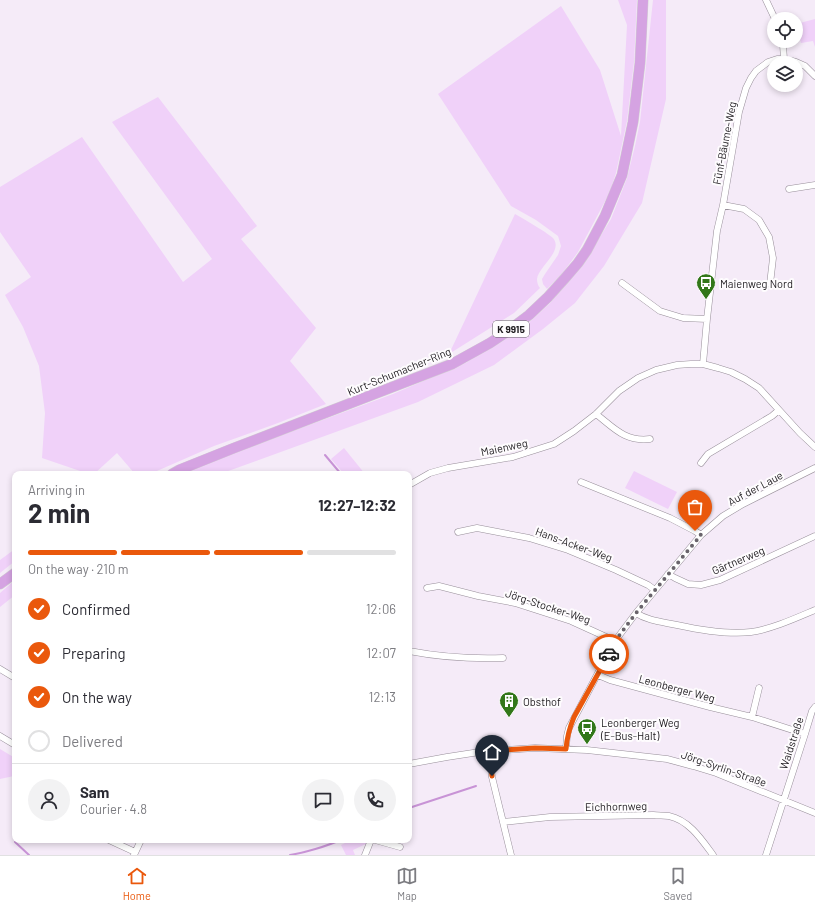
<!DOCTYPE html>
<meta charset="utf-8">
<style>
body{margin:0;font-family:Barlow,sans-serif;background:#f2f2f3;color:#2b2b33;height:100vh;display:flex;flex-direction:column;font-size:15px;white-space:nowrap}
*{box-sizing:border-box;margin:0}
p{font-size:13px;color:#7c7c81}
.icon{flex:none;width:22px;height:22px;fill:none;stroke:currentColor;stroke-width:2;stroke-linecap:round;stroke-linejoin:round}
.map{position:relative;flex:1;overflow:hidden}
.panel{position:absolute;left:12px;top:471px;width:400px;height:372px;display:flex;flex-direction:column;background:#fff;border-radius:8px;box-shadow:0 2px 6px #0003}
.panel>*{flex:none}
.buttons{position:absolute;left:767px;top:12px;display:grid;gap:8px}
.buttons a{display:grid;place-items:center;width:36px;height:36px;border-radius:50%;background:#fff;box-shadow:0 2px 6px #0003;font-size:20px}
.pin{position:absolute;display:grid;place-items:center;width:34px;height:34px;color:#fff;margin:-41px -17px;border-radius:50% 50% 50% 0;rotate:-45deg;box-shadow:0 0 4px #0007}
.pin .icon{rotate:45deg}
.courier{position:absolute;display:grid;place-items:center;width:40px;height:40px;margin:-20px;border:3px solid #ea580c;border-radius:50%;background:#fff;color:#222;box-shadow:0 1px 5px #0007}
.headline em{font-style:normal;font-weight:700}
.headline div{display:flex;flex-direction:column-reverse}
.headline{display:flex;align-items:center;justify-content:space-between;height:68px;padding:0 16px}
h1{font-size:26px;font-weight:700;line-height:30px}
.bar{display:grid;grid-template-columns:repeat(4,1fr);gap:6px 4px;align-content:center;height:48px;padding:0 16px}
.bar i{height:5px;border-radius:3px;background:#e1e1e2}
.bar .selected{background:#ea580c}
.bar p{grid-column:span 4}
.line{display:flex;align-items:center;gap:10px;padding:0 16px;border-top:1px solid #e1e1e2}
.line div{flex:1}
.round{display:grid;place-items:center;flex:none;width:42px;height:42px;border-radius:21px;background:#f2f2f3}
ol{padding:0 16px;list-style:none}
li{display:flex;align-items:center;gap:12px;height:44px}
li p{margin-inline-start:auto}
li .icon{padding:4px;border-radius:50%;background:#ea580c;color:#fff;stroke-width:4}
li:last-child{color:#7c7c81}
li i{width:22px;height:22px;border:2px solid #e1e1e2;border-radius:50%}
.dock{display:flex;justify-content:space-around;align-items:center;height:56px;border-top:1px solid #e1e1e2;background:#fff;font-size:11px;color:#7c7c81}
.dock a{display:grid;justify-items:center;gap:2px}
.dock .selected{color:#ea580c}
.map>svg:first-child{display:block}
.green{fill:#f0d1f9}
.lines{fill:none;stroke-linecap:round;stroke-linejoin:round}
.stream{stroke:#c893d6;stroke-width:2}
.street-casing{stroke:#988f9a;stroke-width:7}
.primary-casing{stroke:#d2d1d2;stroke-width:11}
.street{stroke:#fff;stroke-width:6}
.primary{stroke:#d5a3e2;stroke-width:10}
.done{stroke:#69646b;stroke-width:4;stroke-dasharray:0 7.2}
.route{stroke:#ea580c;stroke-width:5}
.labels{text-anchor:middle;dominant-baseline:central;stroke-width:4;stroke-linejoin:round;paint-order:stroke}
.shield{fill:#fefcfe;stroke:#615e62;stroke-width:1}
.shield-label{font-size:10px;font-weight:bold;fill:#1e1b1f}
.street-label{font-size:11px;fill:#1e1b1f;stroke:#fefcfe}
.poi-label{font-size:11px;fill:#1e1b1f;stroke:#fefcfe;text-anchor:start}
</style>
<div class="map">
<svg width="815" height="855" viewBox="0 0 815 855">
<rect width="100%" height="100%" fill="#f5ebf8"/>
<path class="green" d="M618,0H637L634,62L627,121L616,173L610,192L578,252L562,274L547,289L543,284L542,279L545,274L558,255L561,246L558,236L536,220L511,206L438,94L561,6L600,70L621,136L627,25Z
M653,0H666V99L642,203L604,266L575,303L543,329L494,365L418,402L220,474H182L233,453L393,394L467,362L525,326L550,303L586,259L611,219L627,178L635,146L640,122Z
M815,19V47L813,41L801,43L796,24Z
M158,97L257,226L241,239L316,328L290,361L326,404L278,423L214,446L150,474H135L117,453L94,474H89L42,458L45,413L39,366L23,327L5,295L31,277L0,232V187L82,137L183,282L212,259L112,122Z
M515,214C526,220 535,226 545,232C547,234 551,236 553,238C564,251 538,267 537,279C537,282 538,286 540,288L514,313L449,354Z
M344,448L365,474H344L331,459Z
M634,471L677,492L668,509L625,488Z
M15,549V561L0,573V560Z
M15,580V595L0,607V593Z
M0,749L15,758V774L14,776L0,779Z
M351,840H367L368,843L353,850L355,855H346L341,845Z"/>
<g class="lines">
<path class="stream" d="M325,455L341,474
M409,808L476,786
M15,842L29,855
M290,855C303,853 328,846 340,840"/>
<defs>
<path id="street" d="M766,0L775,19
M782,41L783,45L784,59
M789,189L815,185
M723,205L744,209L759,220L769,237L773,258L770,284
M622,283L660,311L683,318L707,319
M703,364L707,319L717,231L723,205L739,112L746,88L751,78L756,71L768,62L777,59H784L796,62L805,66L815,76
M596,414C614,428 625,442 650,439
M701,463L708,454L772,416L779,410
M581,482L670,518L695,531L701,535
M409,485L430,473L448,468L513,457L554,444L574,431L596,414L619,391L638,378L656,370L677,365L691,364H703L718,368L731,372L745,379L759,388L800,433L815,447
M458,532L477,528L529,538L568,550L616,570L648,585L655,590
M668,574L675,578L688,584L701,585L720,580L815,536
M427,588L439,586L478,596L515,603L571,621L615,641
M636,613C648,621 663,622 677,625C700,630 727,635 751,632C772,629 796,618 815,610
M409,651C440,657 472,659 503,658
M0,669L15,678
M598,675L610,680L710,707L752,717L805,734
M752,717L759,688
M0,736L15,745
M566,749L567,736L569,728L615,641L636,613L701,535L723,516L743,504L815,468
M489,751L492,777L511,855
M409,764L447,757L486,751L535,748L587,750L667,759L693,766L716,773L815,813
M503,822L550,817L653,815C658,816 664,815 669,816C689,820 702,840 713,855
M109,840L135,852
M375,840L400,847
M134,855L141,840
M365,855L371,840
M766,855L805,734L812,711L815,707"/>
<path id="primary" d="M172,474L179,470L234,448L452,364L490,343L508,331L529,315L548,297L566,277L578,263L587,250L605,216L622,175L633,122L640,63L643,0
M0,584L15,573"/>
</defs>
<use href="#street" class="street-casing"/>
<use href="#primary" class="primary-casing"/>
<use href="#street" class="street"/>
<use href="#primary" class="primary"/>
</g>
<g class="lines">
<path class="done" d="M609,654L615,641L636,613L701,535L695,531"/>
<path class="route" d="M492,776L489,751L535,748L566,749C567,737 569,729 574,717L609,654"/>
</g>
<defs>
<symbol id="bus-pin" viewBox="-11 -11 22 30"><path d="M0 17L-7.5 6A9.5 9.5 0 1 1 7.5 6Z" fill="#327719" stroke="#fefcfe"/><path d="M-5-6H5V4H4V6H2V4H-2V6H-4V4H-5ZM-3.5-4V0h7V-4ZM-3.5 1.2v1.5H-2V1.2ZM2 1.2v1.5H3.5V1.2Z" fill="#fff"/></symbol>
<symbol id="building-pin" viewBox="-11 -11 22 30"><path d="M0 17L-7.5 6A9.5 9.5 0 1 1 7.5 6Z" fill="#327719" stroke="#fefcfe"/><path d="M-4-6H4V6H1V3H-1V6H-4ZM-2.5-4.3h1.7v1.8h-1.7ZM.8-4.3h1.7v1.8H.8ZM-2.5-1h1.7V.8h-1.7ZM.8-1h1.7V.8H.8Z" fill="#fff"/></symbol>
</defs>
<g fill-rule="evenodd">
<use href="#bus-pin" x="695" y="272" width="22" height="30"/>
<use href="#building-pin" x="498" y="690" width="22" height="30"/>
<use href="#bus-pin" x="576" y="717" width="22" height="30"/>
</g>
<g class="labels">
<rect class="shield" x="493" y="321" width="36" height="16" rx="3"/>
<g class="shield-label">
<text x="511" y="329">K 9915</text>
</g>
<g class="street-label">
<text transform="translate(724 143) rotate(-79)">Fünf-Bäume-Weg</text>
<text transform="translate(399 371) rotate(-22)">Kurt-Schumacher-Ring</text>
<text transform="translate(504 447) rotate(-12)">Maienweg</text>
<text transform="translate(755 488) rotate(-28)">Auf der Laue</text>
<text transform="translate(574 544) rotate(20)">Hans-Acker-Weg</text>
<text transform="translate(738 560) rotate(-23)">Gärtnerweg</text>
<text transform="translate(548 606) rotate(18)">Jörg-Stocker-Weg</text>
<text transform="translate(677 688) rotate(15)">Leonberger Weg</text>
<text transform="translate(791 743) rotate(-72)">Waidstraße</text>
<text transform="translate(724 768) rotate(19)">Jörg-Syrlin-Straße</text>
<text transform="translate(616 806) rotate(-1)">Eichhornweg</text>
</g>
<g class="poi-label">
<text x="720" y="283">Maienweg Nord</text>
<text x="523" y="701">Obsthof</text>
<text x="601" y="722">Leonberger Weg<tspan x="601" dy="13">(E-Bus-Halt)</tspan></text>
</g>
</g>
</svg>
<div class="buttons">
<a><svg class="icon" aria-label="locate" viewBox="0 0 24 24"><circle cx="12" cy="12" r="6"/><path d="M12 2v4M12 18v4M2 12h4M18 12h4"/></svg></a>
<a><svg class="icon" aria-label="layers" viewBox="0 0 24 24"><path d="M12 4l9 5-9 5-9-5zM3 14l9 5 9-5"/></svg></a>
</div>
<div class="pin" style="left:695px;top:531px;background:#ea580c"><svg class="icon" aria-label="bag" viewBox="0 0 24 24"><path d="M5 8h14l-1 12H6zM9 8a3 3 0 0 1 6 0"/></svg></div>
<div class="pin" style="left:492px;top:776px;background:#1f2937"><svg class="icon" aria-label="home" viewBox="0 0 24 24"><path d="M3 11l9-7 9 7M6 9v11h12V9"/></svg></div>
<div class="courier" style="left:609px;top:654px"><svg class="icon" aria-label="car" viewBox="0 0 24 24"><path d="M5 17H2v-5l4-1 3-4h7l3 4 3 1v5h-3M9 17h6M6 11h13"/><circle cx="7" cy="17" r="2"/><circle cx="17" cy="17" r="2"/></svg></div>
<section class="panel">
<div class="headline"><div><h1>2 min</h1><p>Arriving in</p></div><em>12:27–12:32</em></div>
<div class="bar"><i class="selected"></i><i class="selected"></i><i class="selected"></i><i></i><p>On the way · 210 m</p></div>
<ol>
<li><svg class="icon" aria-label="check" viewBox="0 0 24 24"><path d="M5 12l5 5 9-10"/></svg>Confirmed<p>12:06</p></li>
<li><svg class="icon" aria-label="check" viewBox="0 0 24 24"><path d="M5 12l5 5 9-10"/></svg>Preparing<p>12:07</p></li>
<li><svg class="icon" aria-label="check" viewBox="0 0 24 24"><path d="M5 12l5 5 9-10"/></svg>On the way<p>12:13</p></li>
<li><i></i>Delivered</li>
</ol>
<div class="line" style="height:72px"><a class="round"><svg class="icon" aria-label="person" viewBox="0 0 24 24"><circle cx="12" cy="8" r="4"/><path d="M4 21q1-7 8-7t8 7"/></svg></a><div><b>Sam</b><p>Courier · 4.8</p></div><a class="round"><svg class="icon" aria-label="chat" viewBox="0 0 24 24"><path d="M4 5h16v11H9l-5 4z"/></svg></a><a class="round"><svg class="icon" aria-label="phone" viewBox="0 0 24 24"><path d="M5 4h4l2 5-3 2q2 4 5 5l2-3 5 2v4C11 20 4 13 5 4z"/></svg></a></div>
</section>
</div>
<nav class="dock">
<a class="selected"><svg class="icon" aria-label="home" viewBox="0 0 24 24"><path d="M3 11l9-7 9 7M6 9v11h12V9"/></svg>Home</a>
<a><svg class="icon" aria-label="map" viewBox="0 0 24 24"><path d="M3 6l6-2 6 2 6-2v14l-6 2-6-2-6 2zM9 4v14M15 6v14"/></svg>Map</a>
<a><svg class="icon" aria-label="saved" viewBox="0 0 24 24"><path d="M7 4h10v16l-5-4-5 4z"/></svg>Saved</a>
</nav>
